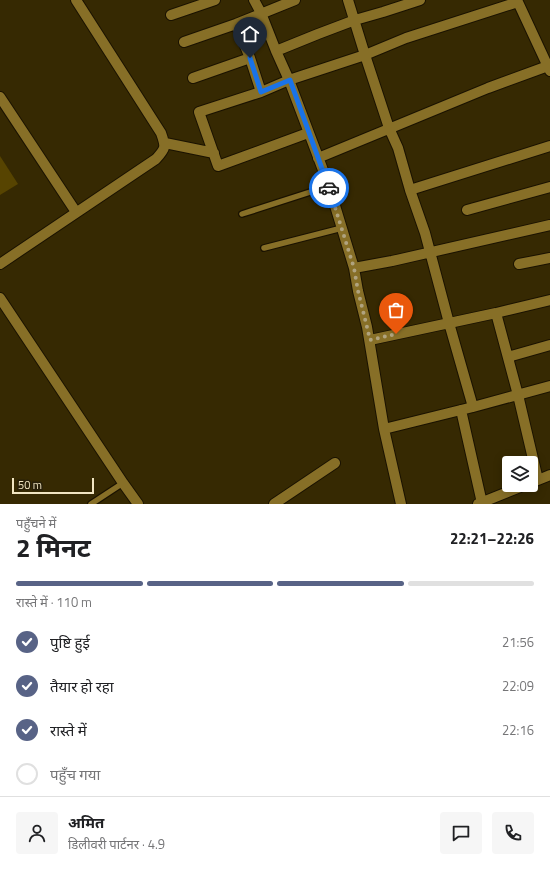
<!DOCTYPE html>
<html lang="hi">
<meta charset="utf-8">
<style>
body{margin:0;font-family:"Titillium Web","Noto Sans Devanagari",sans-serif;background:#f6f6f6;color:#202124;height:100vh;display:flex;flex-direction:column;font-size:15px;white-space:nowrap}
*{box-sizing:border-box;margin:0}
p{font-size:13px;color:#757577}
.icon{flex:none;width:22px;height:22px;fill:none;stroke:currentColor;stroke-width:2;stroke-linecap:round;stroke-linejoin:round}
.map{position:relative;height:504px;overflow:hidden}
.side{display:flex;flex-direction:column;background:#fff;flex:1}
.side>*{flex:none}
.buttons{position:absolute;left:502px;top:456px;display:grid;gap:8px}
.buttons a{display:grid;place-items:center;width:36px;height:36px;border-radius:4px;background:#fff;box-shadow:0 2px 10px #0003;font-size:20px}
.scale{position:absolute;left:12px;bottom:10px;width:82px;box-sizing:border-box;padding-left:4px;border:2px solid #f1e5c2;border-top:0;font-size:11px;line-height:14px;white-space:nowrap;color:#f1e5c2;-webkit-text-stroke:3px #28200a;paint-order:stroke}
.pin{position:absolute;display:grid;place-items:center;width:34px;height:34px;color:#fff;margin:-41px -17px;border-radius:50% 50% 50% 0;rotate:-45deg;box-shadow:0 0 4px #0007}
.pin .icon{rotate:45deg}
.courier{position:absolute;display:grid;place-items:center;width:40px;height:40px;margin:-20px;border:3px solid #1a73e8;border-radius:50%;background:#fff;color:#222;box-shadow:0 1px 5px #0007}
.headline em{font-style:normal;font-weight:700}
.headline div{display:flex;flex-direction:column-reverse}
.headline{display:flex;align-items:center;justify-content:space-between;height:68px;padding:0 16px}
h1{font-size:26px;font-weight:700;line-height:30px}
.bar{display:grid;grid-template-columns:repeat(4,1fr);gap:6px 4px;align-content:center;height:48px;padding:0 16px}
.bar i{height:5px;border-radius:3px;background:#e0e0e0}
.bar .selected{background:#586386}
.bar p{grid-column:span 4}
.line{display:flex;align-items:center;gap:10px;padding:0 16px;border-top:1px solid #e0e0e0}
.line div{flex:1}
.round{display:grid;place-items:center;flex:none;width:42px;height:42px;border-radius:4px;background:#f6f6f6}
ol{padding:0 16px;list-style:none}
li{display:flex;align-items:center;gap:12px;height:44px}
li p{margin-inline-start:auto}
li .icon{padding:4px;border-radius:50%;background:#586386;color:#fff;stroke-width:4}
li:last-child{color:#757577}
li i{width:22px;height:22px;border:2px solid #e0e0e0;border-radius:50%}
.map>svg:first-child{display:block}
.green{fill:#574401}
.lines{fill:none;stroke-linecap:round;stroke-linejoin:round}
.lane-casing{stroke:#1a1200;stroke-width:8}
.street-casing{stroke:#1a1200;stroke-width:12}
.lane{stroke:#876f27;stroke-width:5.5}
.street{stroke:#876f27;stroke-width:10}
.done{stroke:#b0a37f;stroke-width:4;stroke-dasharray:0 7.2}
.route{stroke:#1a73e8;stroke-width:5}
</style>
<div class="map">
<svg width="550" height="504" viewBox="0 0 550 504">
<rect width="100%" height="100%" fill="#362902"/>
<path class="green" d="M0,156L18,184L0,195Z"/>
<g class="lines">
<defs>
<path id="lane" d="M242,214L329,186
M264,248L342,228
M91,504L123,483"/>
<path id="street" d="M254,0L261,13L276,51L289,80L329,186L354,268L358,291L367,327L384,429L401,504
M348,0L365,55L389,128L398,148L410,190L425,233L449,323L473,407
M517,0L550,71
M171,15L215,0
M236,24L250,58L261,92
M184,42L236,24L295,0
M276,51L318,34L355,20L383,12L420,0
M193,78L250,58
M0,97L76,212
M308,133L218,166L199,112L261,92L289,80L365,55L406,38L518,2
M165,143L214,153
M318,158L488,88L548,66
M410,190L550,146
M467,210L550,187
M0,264L156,159C166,148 166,147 161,133L76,0
M519,264L550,258
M354,268L392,261L550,225
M0,298L123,483L138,504
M496,313L518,395L538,480
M370,340L496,313L550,300
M508,357L550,345
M461,410L482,503
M384,429L473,407L550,386
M533,482L550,475
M274,504L335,463
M478,504L525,485"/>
</defs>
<use href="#lane" class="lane-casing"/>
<use href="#street" class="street-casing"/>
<use href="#lane" class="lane"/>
<use href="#street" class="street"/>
</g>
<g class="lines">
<path class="done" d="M329,188L354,268L358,291L367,327L370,340L396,334"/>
<path class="route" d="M250,58L261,92L290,80L329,188"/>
</g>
</svg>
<div class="buttons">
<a><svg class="icon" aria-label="layers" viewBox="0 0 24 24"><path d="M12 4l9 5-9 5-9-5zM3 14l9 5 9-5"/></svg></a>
</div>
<div class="scale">50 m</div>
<div class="pin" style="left:396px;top:334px;background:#ea580c"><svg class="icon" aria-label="bag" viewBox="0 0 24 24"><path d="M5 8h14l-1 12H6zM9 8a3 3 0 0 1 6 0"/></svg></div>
<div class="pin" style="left:250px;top:58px;background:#1f2937"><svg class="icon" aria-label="home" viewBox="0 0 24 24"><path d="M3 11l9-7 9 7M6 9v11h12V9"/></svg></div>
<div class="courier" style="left:329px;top:188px"><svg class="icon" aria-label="car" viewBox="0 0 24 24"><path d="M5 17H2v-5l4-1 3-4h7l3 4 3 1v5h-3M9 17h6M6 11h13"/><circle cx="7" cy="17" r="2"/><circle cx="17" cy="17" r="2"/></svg></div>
</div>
<section class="side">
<div class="headline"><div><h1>2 मिनट</h1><p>पहुँचने में</p></div><em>22:21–22:26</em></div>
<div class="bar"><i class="selected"></i><i class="selected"></i><i class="selected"></i><i></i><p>रास्ते में · 110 m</p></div>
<ol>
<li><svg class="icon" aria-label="check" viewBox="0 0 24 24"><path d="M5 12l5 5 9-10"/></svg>पुष्टि हुई<p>21:56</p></li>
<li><svg class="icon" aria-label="check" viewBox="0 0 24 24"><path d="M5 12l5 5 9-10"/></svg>तैयार हो रहा<p>22:09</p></li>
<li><svg class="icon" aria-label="check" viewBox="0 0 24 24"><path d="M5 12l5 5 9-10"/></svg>रास्ते में<p>22:16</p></li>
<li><i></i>पहुँच गया</li>
</ol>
<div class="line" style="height:72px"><a class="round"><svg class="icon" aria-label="person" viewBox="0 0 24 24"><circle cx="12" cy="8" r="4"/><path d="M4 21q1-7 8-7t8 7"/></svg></a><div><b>अमित</b><p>डिलीवरी पार्टनर · 4.9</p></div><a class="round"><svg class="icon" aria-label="chat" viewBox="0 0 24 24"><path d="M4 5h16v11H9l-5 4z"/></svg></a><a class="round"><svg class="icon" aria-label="phone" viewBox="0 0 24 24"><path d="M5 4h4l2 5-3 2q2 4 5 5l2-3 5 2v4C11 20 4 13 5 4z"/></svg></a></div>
</section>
